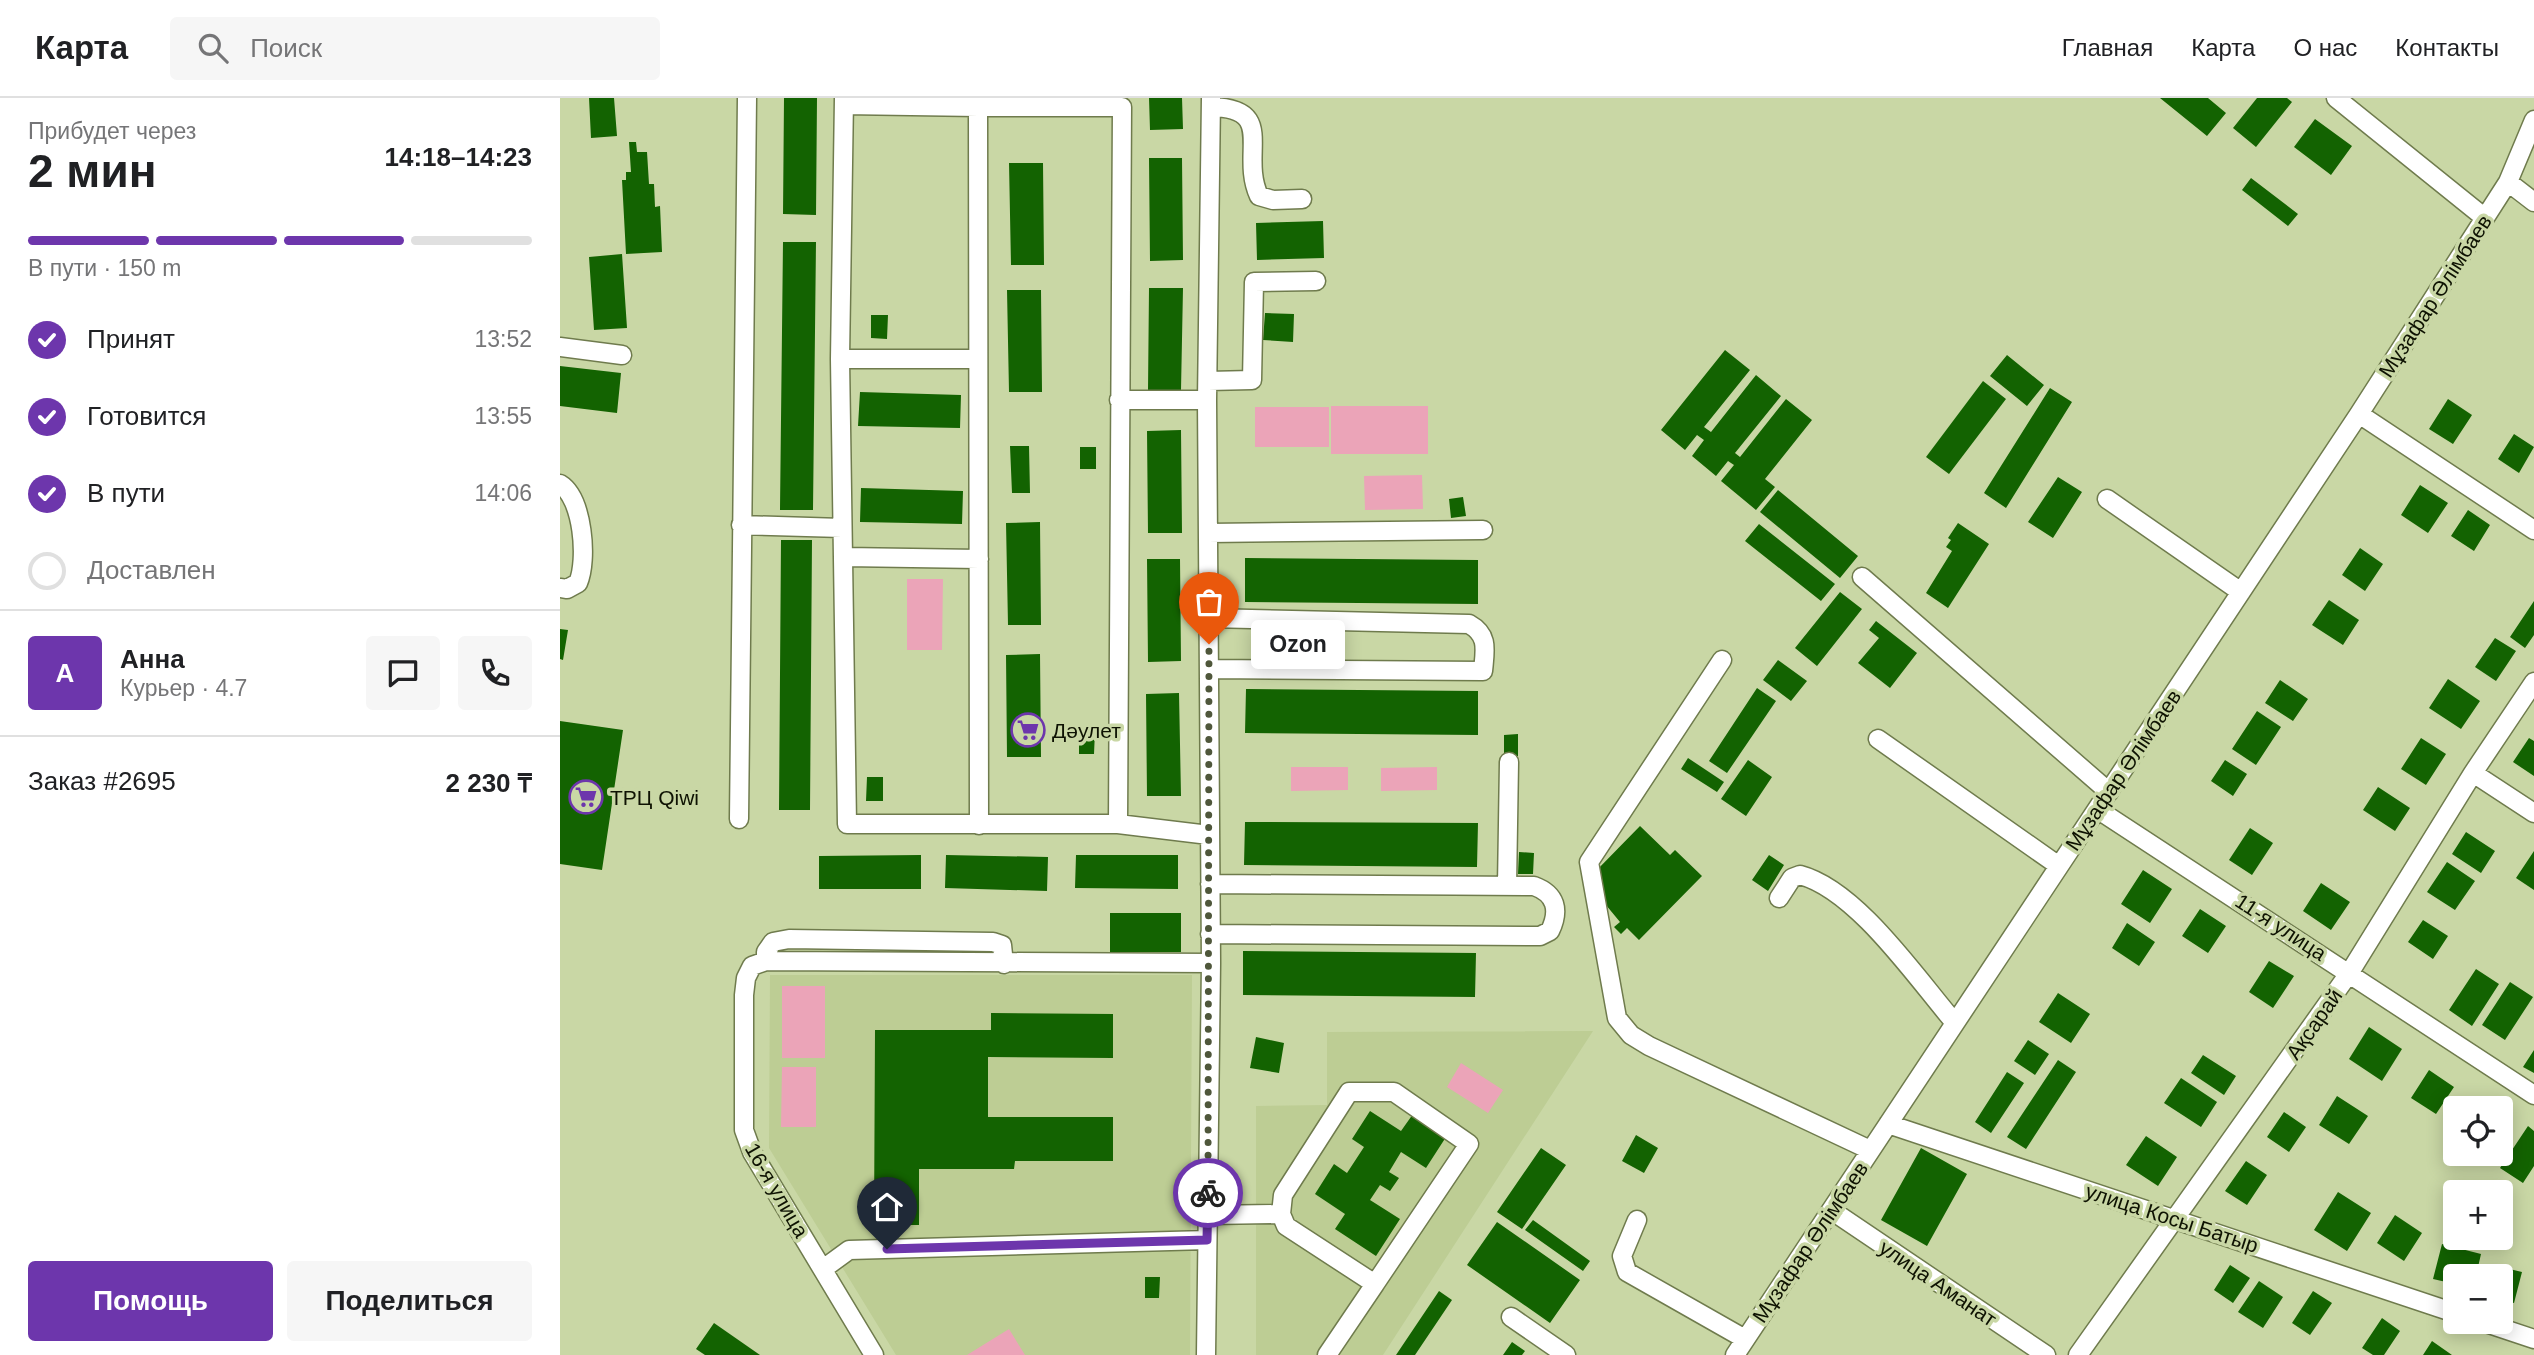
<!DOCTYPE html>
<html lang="ru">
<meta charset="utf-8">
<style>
body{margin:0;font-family:Helvetica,sans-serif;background:#f6f6f6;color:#202124;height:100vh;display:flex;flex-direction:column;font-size:26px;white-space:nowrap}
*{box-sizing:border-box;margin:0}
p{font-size:23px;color:#757577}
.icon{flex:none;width:38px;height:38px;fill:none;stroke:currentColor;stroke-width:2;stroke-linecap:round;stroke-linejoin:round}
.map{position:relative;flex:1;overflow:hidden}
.drawer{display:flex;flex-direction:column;background:#fff;width:560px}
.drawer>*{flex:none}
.buttons{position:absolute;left:1883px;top:998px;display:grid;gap:14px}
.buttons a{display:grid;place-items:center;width:70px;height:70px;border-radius:7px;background:#fff;box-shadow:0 4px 18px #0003;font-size:35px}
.pin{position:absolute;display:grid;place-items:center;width:60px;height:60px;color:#fff;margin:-72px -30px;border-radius:50% 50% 50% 0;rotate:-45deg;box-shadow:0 0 7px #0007}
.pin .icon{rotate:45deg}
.courier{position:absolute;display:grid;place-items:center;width:70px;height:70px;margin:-35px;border:5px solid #6d36ac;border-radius:50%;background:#fff;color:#222;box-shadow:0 2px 9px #0007}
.bubble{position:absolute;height:49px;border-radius:7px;background:#fff;box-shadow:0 4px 18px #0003;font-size:23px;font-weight:700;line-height:49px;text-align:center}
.summary em{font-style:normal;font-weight:700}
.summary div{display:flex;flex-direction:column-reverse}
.summary{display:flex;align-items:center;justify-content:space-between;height:119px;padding:0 28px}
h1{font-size:46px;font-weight:700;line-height:52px}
.bar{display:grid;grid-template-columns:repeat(4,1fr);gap:10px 7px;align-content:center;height:84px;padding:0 28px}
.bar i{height:9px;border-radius:5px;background:#e0e0e0}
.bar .selected{background:#6d36ac}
.bar p{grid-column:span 4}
.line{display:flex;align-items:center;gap:18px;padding:0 28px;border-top:2px solid #e0e0e0}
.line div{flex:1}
.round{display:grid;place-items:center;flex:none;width:74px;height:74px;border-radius:7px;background:#f6f6f6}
ol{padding:0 28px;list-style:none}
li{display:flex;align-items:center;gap:21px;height:77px}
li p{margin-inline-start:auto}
li .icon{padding:7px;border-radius:50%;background:#6d36ac;color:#fff;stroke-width:4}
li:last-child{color:#757577}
li i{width:38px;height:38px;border:4px solid #e0e0e0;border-radius:50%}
.action{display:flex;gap:14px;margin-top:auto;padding:14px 28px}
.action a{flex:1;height:80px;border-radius:7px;background:#6d36ac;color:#fff;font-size:28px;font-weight:700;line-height:80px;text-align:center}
.action a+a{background:#f6f6f6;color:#202124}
header{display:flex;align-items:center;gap:42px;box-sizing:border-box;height:98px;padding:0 35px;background:#fff;border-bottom:2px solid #e0e0e0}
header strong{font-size:33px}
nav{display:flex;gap:38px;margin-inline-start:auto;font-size:24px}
.search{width:490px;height:63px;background:#f6f6f6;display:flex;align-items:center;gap:18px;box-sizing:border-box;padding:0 24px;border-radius:7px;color:#757577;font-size:26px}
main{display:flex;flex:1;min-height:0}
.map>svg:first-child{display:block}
.built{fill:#bdcd94}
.green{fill:#eba4b8}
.building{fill:#136301}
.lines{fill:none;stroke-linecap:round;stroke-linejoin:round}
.minor-casing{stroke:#6f7b4d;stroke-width:21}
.minor{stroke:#fff;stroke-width:18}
.done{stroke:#4f573b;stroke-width:7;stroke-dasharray:0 12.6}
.route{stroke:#6d36ac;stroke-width:9}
.labels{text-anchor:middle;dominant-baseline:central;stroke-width:7;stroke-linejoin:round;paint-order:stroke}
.street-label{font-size:21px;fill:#0e1202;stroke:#c9d7a5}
.poi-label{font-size:21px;fill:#0e1202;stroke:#c9d7a5;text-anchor:start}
</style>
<header>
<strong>Карта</strong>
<div class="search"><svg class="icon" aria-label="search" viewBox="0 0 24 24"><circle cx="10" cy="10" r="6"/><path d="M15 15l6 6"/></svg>Поиск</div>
<nav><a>Главная</a><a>Карта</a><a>О нас</a><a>Контакты</a></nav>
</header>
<main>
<section class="drawer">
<div class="summary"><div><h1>2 мин</h1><p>Прибудет через</p></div><em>14:18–14:23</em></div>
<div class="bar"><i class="selected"></i><i class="selected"></i><i class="selected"></i><i></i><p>В пути · 150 m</p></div>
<ol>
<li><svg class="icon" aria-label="check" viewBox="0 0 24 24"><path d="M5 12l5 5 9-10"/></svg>Принят<p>13:52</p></li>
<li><svg class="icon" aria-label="check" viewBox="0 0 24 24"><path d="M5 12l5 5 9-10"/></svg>Готовится<p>13:55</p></li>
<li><svg class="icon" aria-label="check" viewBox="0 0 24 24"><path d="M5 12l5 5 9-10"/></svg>В пути<p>14:06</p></li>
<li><i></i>Доставлен</li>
</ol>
<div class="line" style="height:126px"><b class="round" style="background:#6d36ac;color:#fff">А</b><div><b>Анна</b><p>Курьер · 4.7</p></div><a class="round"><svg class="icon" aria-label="chat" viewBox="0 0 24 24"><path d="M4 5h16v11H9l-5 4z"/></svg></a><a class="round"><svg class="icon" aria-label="phone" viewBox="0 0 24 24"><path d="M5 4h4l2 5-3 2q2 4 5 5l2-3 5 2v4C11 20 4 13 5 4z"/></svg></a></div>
<div class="line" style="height:91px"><div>Заказ #2695</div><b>2 230 ₸</b></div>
<div class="action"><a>Помощь</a><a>Поделиться</a></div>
</section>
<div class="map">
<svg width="1974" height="1257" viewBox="0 0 1974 1257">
<rect width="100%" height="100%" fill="#c9d7a5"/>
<path class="built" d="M210,877H632L630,1257H336L209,1050Z
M1033,933L823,1257H696V1008L767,1007V934Z"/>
<path class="green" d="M771,308H868V356H771Z
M695,309H769V349H695Z
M862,377L863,411L805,412L804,378Z
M347,481H383L382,552H347Z
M731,669H788V692L731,693Z
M877,669V692L821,693V670Z
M222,888H265V960H222Z
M901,965L943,992L928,1015L887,989Z
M222,969H256V1029H221Z
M449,1231L465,1257H407Z"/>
<path class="building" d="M29,0H54L57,38L31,40Z
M224,0H257L256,117L223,116Z
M589,0H622L623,31L590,32Z
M1600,0H1648L1666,15L1647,38Z
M1697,0H1727L1732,4L1696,49L1673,30Z
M1755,21L1792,48L1771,77L1734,49Z
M69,44H76L77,54H87L89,86H94L95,109L100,108L102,154L66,156L62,82H66V74H71Z
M589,60H622L623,162L590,163Z
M449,65H483L484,167H451Z
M1691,80L1738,116L1728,128L1682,92Z
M763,123L764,160L697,162L696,125Z
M223,144H256L253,412H220Z
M62,156L67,230L34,232L29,159Z
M589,190H623L621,292H588Z
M447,192H481L482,294H449Z
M705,215L734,216L733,244L703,242Z
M311,217H328L327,241L311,240Z
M1165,252L1190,272L1144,329L1151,334L1196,277L1221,298L1175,355L1180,359L1226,301L1252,322L1205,381L1215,389L1196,412L1161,383L1174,367L1168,363L1156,378L1132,358L1144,342L1137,337L1125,352L1101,332Z
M1447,257L1484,287L1467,308L1430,278Z
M0,268L61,275L57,315L0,308Z
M1423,283L1446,301L1389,376L1366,359Z
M1490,290L1512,304L1446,410L1424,395Z
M300,294L401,297L400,330L298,328Z
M1888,301L1912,317L1893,346L1869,331Z
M621,332L622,435H588L587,333Z
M1954,336L1974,349L1959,375L1938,361Z
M450,348H469L470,395H452Z
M520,349H536V371H520Z
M1498,379L1522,394L1493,440L1468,424Z
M1860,387L1888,405L1868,435L1841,417Z
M301,390L403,393L402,426L300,424Z
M1218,392L1298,458L1280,480L1200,414Z
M903,399L906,418L891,420L889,401Z
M1908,412L1930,427L1914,453L1891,438Z
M480,424L481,527H448L446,425Z
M1398,425L1429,446L1388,510L1366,495L1392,453L1386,449L1391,442L1388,440Z
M1199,426L1275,486L1261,503L1185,443Z
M221,442H252L250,712H219Z
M1800,450L1823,466L1805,493L1782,477Z
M685,460L918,462V506L685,504Z
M587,461H620L621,563L588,564Z
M1280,494L1302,511L1257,568L1235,550Z
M1769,502L1799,522L1783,547L1752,527Z
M1974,503V537L1965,550L1950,539Z
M1316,523L1357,555L1330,590L1298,565L1319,540L1309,532Z
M0,531L8,532L3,562L0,561Z
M1935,540L1956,553L1936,583L1915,569Z
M480,556L481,659H447L446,557Z
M1218,562L1247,583L1231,603L1203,582Z
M1888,581L1920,603L1901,631L1869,610Z
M1720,582L1748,601L1733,623L1705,605Z
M1197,590L1216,603L1167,675L1149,663Z
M686,591L918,593V637L685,635Z
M619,595L621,698H587L586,596Z
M1697,613L1721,629L1696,667L1672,651Z
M0,623L63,632L42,772L0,766Z
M519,632L535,633L534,656H519Z
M958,636V658H944V637Z
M1861,640L1886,656L1866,687L1841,671Z
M1969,640L1974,643V678L1953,664Z
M1128,660L1164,684L1157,694L1121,671Z
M1188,662L1212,679L1186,718L1161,701Z
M1665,662L1687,676L1673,698L1651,683Z
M307,679H323V703H306Z
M1818,689L1850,710L1835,733L1803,712Z
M685,724L918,725L917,769L684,767Z
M1080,728L1110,757L1115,752L1142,778L1079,842L1067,830L1061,836L1054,829L1060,824L1041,801L1034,775Z
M1690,730L1713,745L1692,777L1669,762Z
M1906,734L1935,753L1921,775L1892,756Z
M1974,753V792L1956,780Z
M959,754L974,755L973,776H958Z
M361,757V791H259V758Z
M386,757L488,759L487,793L385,790Z
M516,757H618V791L515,790Z
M1209,757L1224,767L1208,793L1192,782Z
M1887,764L1915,783L1895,812L1867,794Z
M1583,772L1612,791L1590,825L1561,806Z
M1761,785L1790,804L1771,832L1743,813Z
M1640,811L1666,828L1648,855L1622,838Z
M550,815H621V854H550Z
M1863,822L1888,838L1873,861L1848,844Z
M1567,825L1595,844L1579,868L1552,850Z
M683,853L916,855L915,899L683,897Z
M1709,863L1734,878L1713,910L1689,894Z
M1916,871L1939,886L1912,928L1889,912Z
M1950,884L1973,899L1945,942L1922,927Z
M1498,895L1530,916L1511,945L1479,924Z
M431,915L553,916V960L428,959V1019H553V1063H455L454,1071H359V1127H314L315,932H431Z
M1809,929L1842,951L1822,983L1789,961Z
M696,939L724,945L719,975L690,970Z
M1468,942L1489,956L1475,977L1454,963Z
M1974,952V975L1963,969Z
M1643,957L1676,978L1664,997L1631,975Z
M1498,962L1516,974L1466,1051L1447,1039Z
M1869,972L1894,989L1876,1016L1851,1000Z
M1447,974L1464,985L1431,1035L1415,1024Z
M1621,980L1657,1004L1641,1029L1604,1005Z
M1777,998L1808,1018L1789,1046L1759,1027Z
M1917,1000L1932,1010H1911Z
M810,1013L841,1033L853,1016L886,1039L866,1070L841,1054L829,1074L839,1080L830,1093L820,1087L810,1102L840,1121L816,1158L775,1131L785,1116L755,1096L774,1066L787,1075L804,1049L792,1041Z
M1724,1014L1746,1029L1729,1054L1707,1039Z
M1968,1028L1974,1033V1068L1963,1085L1940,1070Z
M1076,1037L1098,1050L1084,1075L1062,1063Z
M1586,1038L1617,1059L1598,1088L1566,1067Z
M981,1050L1006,1067L962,1131L937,1114Z
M1361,1050L1407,1076L1367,1148L1321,1122Z
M1686,1063L1707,1077L1687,1107L1665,1093Z
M1778,1094L1811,1115L1787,1153L1754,1132Z
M1835,1117L1862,1135L1844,1163L1817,1145Z
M973,1122L1030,1163L1023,1173L965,1132Z
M937,1124L1020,1182L990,1225L907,1167Z
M1882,1146L1921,1156L1916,1178H1895V1186L1873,1181Z
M1670,1167L1690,1180L1673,1205L1654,1192Z
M1933,1167L1962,1174L1954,1205L1941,1202V1178H1931Z
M585,1179H600L599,1200H585Z
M1699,1183L1723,1199L1703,1230L1678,1214Z
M879,1193L892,1202L855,1257H836Z
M1753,1193L1772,1205L1750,1237L1732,1225Z
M1822,1220L1840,1233L1824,1257H1813L1802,1250Z
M154,1225L200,1257H145L136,1251Z
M1872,1243L1892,1257H1863Z
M952,1244L965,1253L962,1257H943Z"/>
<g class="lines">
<defs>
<path id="minor" d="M284,0L280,261L287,726H558L649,737
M1776,0L1925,120
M284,7L418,9
M651,9C718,10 679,55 699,98L713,102L742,101
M1948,84L1974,104
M0,249L62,257
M280,261H417
M648,283L692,282L694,184L756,183
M559,302H647
M1799,316L1974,432
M0,386C23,400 28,462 18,485L7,491L0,490
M1547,401L1681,494
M181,427L282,430
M648,435L923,432
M285,459L419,461
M1302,479L1549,694
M1162,562L1029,764L1057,920L1071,937L1089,948L1310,1052
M649,571L923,573C925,552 929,537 909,526L649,520
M1318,641L1499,768
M1913,675L1974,715
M1537,711L1974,997
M179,721L187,0
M419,727L418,9H562L558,726
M650,786L974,788C996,796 1000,812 990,833L980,838L650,836
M947,788L949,664
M1219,800L1232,780L1240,777C1297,792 1357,881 1395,925
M206,863V854L213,844L229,841L433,844L442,847L444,866
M789,994H834L909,1046L815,1186L726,1128L721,1116L723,1097Z
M1328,1026L1895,1215
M1271,1112L1486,1257
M648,1117L721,1116
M1077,1122L1062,1158L1067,1174L1185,1241
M263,1171L289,1152L647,1142
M951,1219L1006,1257
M1920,1223L1974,1241
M314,1257L192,1054L184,1032V897L186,880L192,868L206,863L651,865
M646,1257L651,865L647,302L651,0
M767,1257L815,1186
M1175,1257L1799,316L1948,84L1974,22
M1518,1257L1790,874L1913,675L1974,584"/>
</defs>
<use href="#minor" class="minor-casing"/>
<use href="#minor" class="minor"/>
</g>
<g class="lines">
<path class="done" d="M648,1095L649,546"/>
<path class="route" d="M327,1151L647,1142L648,1095"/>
</g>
<defs>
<symbol id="supermarket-ring" viewBox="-11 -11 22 22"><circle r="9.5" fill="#c9d7a5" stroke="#6d36ac" stroke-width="1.5"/><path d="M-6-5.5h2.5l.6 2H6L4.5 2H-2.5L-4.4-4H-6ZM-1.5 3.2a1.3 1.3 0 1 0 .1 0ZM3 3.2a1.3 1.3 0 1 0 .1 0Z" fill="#6d36ac"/></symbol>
</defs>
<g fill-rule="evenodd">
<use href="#supermarket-ring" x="449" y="613" width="38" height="38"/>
<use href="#supermarket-ring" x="7" y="680" width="38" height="38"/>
</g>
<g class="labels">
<g class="street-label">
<text transform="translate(1875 198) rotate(-57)">Мұзафар Әлімбаев</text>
<text transform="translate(1563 672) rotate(-56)">Мұзафар Әлімбаев</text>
<text transform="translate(1721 829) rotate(33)">11-я улица</text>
<text transform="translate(1754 926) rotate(-55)">Ақсарай</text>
<text transform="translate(217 1092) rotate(60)">16-я улица</text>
<text transform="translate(1612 1120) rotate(18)">улица Косы Батыр</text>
<text transform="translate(1250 1144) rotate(-56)">Мұзафар Әлімбаев</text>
<text transform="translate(1378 1185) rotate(34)">улица Аманат</text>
</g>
<g class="poi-label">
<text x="492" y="632">Дәулет</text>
<text x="50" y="699">ТРЦ Qiwi</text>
</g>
</g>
</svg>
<div class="buttons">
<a><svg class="icon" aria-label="locate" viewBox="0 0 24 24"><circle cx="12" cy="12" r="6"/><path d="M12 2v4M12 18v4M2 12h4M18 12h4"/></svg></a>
<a>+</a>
<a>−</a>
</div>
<div class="pin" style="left:649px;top:546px;background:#ea580c"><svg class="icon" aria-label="bag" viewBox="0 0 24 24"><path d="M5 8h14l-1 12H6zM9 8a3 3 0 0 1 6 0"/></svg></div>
<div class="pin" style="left:327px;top:1151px;background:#1f2937"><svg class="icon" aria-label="home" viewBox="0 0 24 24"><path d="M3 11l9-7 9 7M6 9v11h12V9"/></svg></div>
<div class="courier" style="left:648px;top:1095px"><svg class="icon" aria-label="bike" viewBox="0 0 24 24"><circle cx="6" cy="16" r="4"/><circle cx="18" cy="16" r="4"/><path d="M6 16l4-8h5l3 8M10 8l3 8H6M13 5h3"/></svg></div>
<div class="bubble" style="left:691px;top:522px;width:94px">Ozon</div>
</div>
</main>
